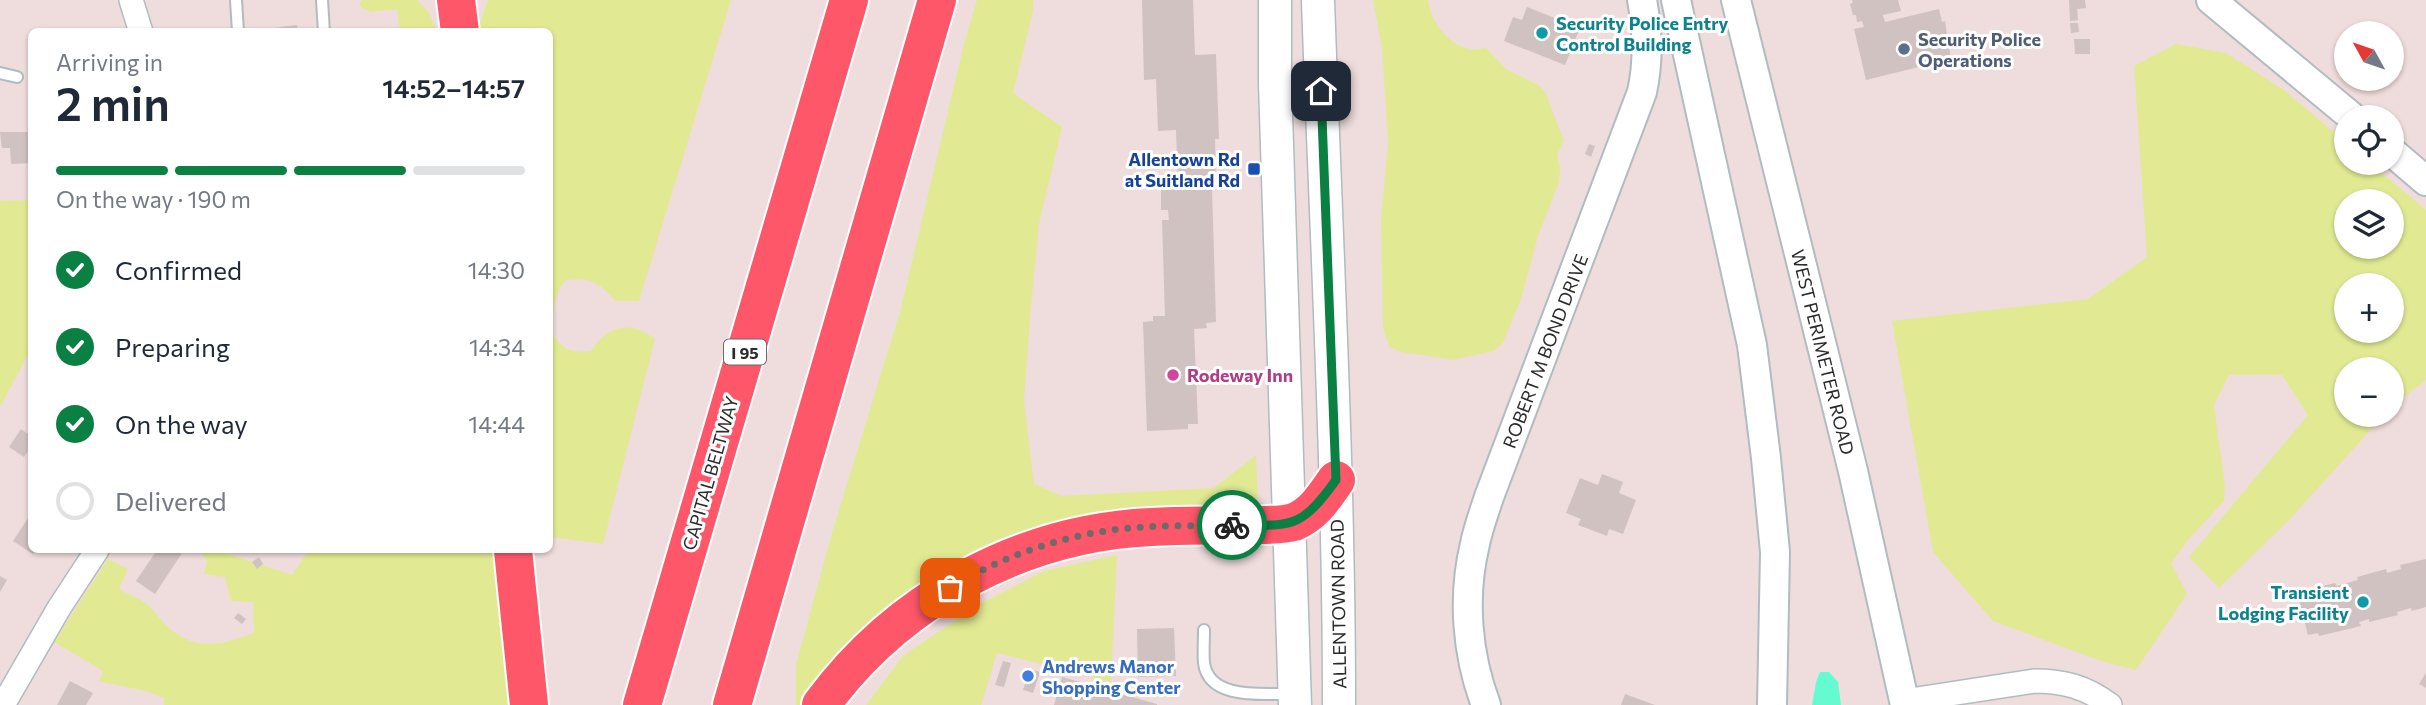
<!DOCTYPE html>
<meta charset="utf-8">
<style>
body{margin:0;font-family:Commissioner,sans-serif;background:#f6f6f7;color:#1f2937;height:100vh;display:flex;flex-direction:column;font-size:26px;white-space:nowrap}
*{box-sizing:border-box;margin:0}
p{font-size:23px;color:#747a83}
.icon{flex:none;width:38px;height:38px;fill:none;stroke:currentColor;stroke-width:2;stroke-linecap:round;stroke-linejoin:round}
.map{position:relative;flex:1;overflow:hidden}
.sheet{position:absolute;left:28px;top:28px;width:525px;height:525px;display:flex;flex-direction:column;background:#fff;border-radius:10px;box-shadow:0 2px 5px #0004}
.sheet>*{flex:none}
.needle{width:46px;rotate:310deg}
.fabs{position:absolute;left:2334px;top:21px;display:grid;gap:14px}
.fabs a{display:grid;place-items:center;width:70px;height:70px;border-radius:50%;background:#fff;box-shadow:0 2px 5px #0004;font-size:35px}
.pin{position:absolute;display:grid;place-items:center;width:60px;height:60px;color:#fff;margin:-30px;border-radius:14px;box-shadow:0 4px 10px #0006}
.courier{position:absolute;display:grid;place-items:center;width:70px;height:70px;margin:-35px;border:5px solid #0b8043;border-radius:50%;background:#fff;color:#222;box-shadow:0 2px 9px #0007}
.summary em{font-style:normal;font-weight:600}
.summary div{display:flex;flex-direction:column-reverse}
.summary{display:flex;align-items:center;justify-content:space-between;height:119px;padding:0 28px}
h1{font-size:46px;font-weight:600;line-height:52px}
.bar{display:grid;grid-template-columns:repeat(4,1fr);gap:10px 7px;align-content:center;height:84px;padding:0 28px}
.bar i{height:9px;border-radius:5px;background:#e0e1e3}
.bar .selected{background:#0b8043}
.bar p{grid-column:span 4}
ol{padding:0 28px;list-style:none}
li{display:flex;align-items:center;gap:21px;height:77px}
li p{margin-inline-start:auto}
li .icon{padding:7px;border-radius:50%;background:#0b8043;color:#fff;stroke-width:4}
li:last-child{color:#747a83}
li i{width:38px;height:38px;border:4px solid #e0e1e3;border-radius:50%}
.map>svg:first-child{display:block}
.green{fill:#e1ea93;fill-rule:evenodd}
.water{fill:#65fbd0}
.building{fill:#d0c2c1}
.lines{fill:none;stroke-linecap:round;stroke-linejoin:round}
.service-casing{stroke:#b0bcc1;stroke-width:14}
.minor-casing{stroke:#b0bcc1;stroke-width:26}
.tertiary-casing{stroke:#b0bcc1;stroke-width:32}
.secondary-casing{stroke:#b0bcc1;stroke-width:35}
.motorway-casing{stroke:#fff;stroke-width:42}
.service{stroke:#fff;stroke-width:10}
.minor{stroke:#fff;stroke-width:23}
.tertiary{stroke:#fff;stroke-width:28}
.secondary{stroke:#fff;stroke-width:32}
.motorway{stroke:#ff576a;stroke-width:38}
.done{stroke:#706969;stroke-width:7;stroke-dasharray:0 12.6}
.route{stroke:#0b8043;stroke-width:9}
.culture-dot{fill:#0f9aa8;stroke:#fff;stroke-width:2.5}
.service-dot{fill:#5c6f8a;stroke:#fff;stroke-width:2.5}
.transit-dot{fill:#1a4fb4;stroke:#fff;stroke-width:2.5}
.hotel-dot{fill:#d1479c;stroke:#fff;stroke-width:2.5}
.shop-dot{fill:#3f7fe0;stroke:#fff;stroke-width:2.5}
.labels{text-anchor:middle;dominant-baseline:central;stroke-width:6;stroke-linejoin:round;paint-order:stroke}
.shield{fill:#fff;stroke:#6b6b6b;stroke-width:2}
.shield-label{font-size:16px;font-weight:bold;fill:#2b2b2b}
.culture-label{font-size:18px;font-weight:bold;fill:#0d838f;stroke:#fff;text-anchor:start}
.service-label{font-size:18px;font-weight:bold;fill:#4e5e75;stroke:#fff;text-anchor:start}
.transit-label{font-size:18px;font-weight:bold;fill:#164399;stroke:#fff;text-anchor:end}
.street-label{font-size:18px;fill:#2b2b2b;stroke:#fff}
.hotel-label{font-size:18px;font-weight:bold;fill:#b23c85;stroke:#fff;text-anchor:start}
.shop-label{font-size:18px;font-weight:bold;fill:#366cbe;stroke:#fff;text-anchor:start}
</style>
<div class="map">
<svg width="2426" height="705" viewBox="0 0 2426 705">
<rect width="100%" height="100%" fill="#efdcdc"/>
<path class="green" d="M362,0H417L428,11L437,31H400L397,9L371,12L359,6Z
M488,0H731L639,301H616C599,283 592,277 566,280C554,292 553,314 550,331C565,350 567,353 591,351C608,325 630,320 655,339L603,544L550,537V32L480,31V23Z
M977,0H1033V11L1013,93L1062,127L1039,224L1031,305L1024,401L1034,484L1062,496L1214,488L1256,455L1258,505L1179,513L1028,538L806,705H796V665L832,533L900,312L965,40Z
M1373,0H1428C1431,21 1447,44 1469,49C1473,50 1481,49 1486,48L1506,69L1540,86L1546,94L1564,141L1557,154L1560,169L1559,182L1538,236L1521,299L1503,343L1493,351L1454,360L1401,352L1389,347L1383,328L1381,220L1388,142L1382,48Z
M2176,44L2226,53L2284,90L2347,143V163H2370L2426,210V380L2392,406V369H2347V415H2384L2290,519L2219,588L2189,557L2308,415L2282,375H2229L2214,405L2225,487L2224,501L2189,539L2171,563L2187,594L2136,670L2104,662L1993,621L1933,552L1892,321L2088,299L2147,257L2134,66ZM2392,201V247H2347V201ZM2392,285V331H2347V285Z
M32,200L31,349L0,407V201Z
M198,550H216L292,575L309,550H498L510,705H164V698C143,688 121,687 99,681L103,671L54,642L108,559L128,569L119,589C129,595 144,600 152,609C156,613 159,618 163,622C192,653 219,646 254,633L253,602L231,601L225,577L204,574L207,560Z
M1117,555L1111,682L997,653L981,705H866L903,656L978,605L1044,571Z"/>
<path class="water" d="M1820,672H1829L1838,682L1841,705H1812L1816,682Z"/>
<path class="building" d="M1142,0H1193L1195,55L1216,54L1219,139H1215L1216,188H1212L1216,322L1206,323L1207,328L1194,329L1198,424H1188V429L1147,431L1143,322L1153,321V316H1165L1162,220H1169L1168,210H1161V189H1178L1176,130L1158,131L1156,79L1144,80Z
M1852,0H1898L1901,11L1883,15L1885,22L1939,9L1942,22L1945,21L1951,59L1866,80L1854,29L1864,27L1862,21L1857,22L1856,15H1853L1850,4L1853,3Z
M2069,0H2085L2086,8L2077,9L2078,20L2070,21Z
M1527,7L1580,28L1565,65L1504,41L1513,17L1522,20Z
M2070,23H2078L2079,32L2071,33Z
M297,25L298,32H275L274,28Z
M2074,39H2090V54H2075Z
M0,132H32V163L11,164L10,148H2Z
M1589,144L1595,146L1591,157L1585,154Z
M21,429L32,437V445L24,457L9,447Z
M1602,474L1623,482L1619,493L1636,500L1623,534L1609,529L1607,536L1578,525L1581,519L1566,513L1580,478L1598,485Z
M32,512V550H36L33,554L13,541Z
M157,550H184L155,594L136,581Z
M259,557L263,564L257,569L252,562Z
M2426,559V607L2412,611L2411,608L2397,612L2398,615L2369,622V619L2359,622L2361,626L2319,636L2318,633L2308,635L2298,596L2308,594L2307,590L2335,583L2337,586L2358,580L2357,577L2386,569L2387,573L2401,569L2400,565Z
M0,576L7,580L0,592Z
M238,613L246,619L242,624L234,618Z
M1174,628L1176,676L1138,677L1137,629Z
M1003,661L1011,663L1004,687L995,685Z
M1030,669L1040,672L1033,693L1023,690Z
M2426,673V688L2419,684Z
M1062,677L1157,704V705H1054Z
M70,681L93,693L86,705H57Z
M1625,694L1655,705H1621Z"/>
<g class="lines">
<defs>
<path id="service" d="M236,0L238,32
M322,0L324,32
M0,73L17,77
M1204,630C1204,641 1203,653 1204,663C1209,701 1265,693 1292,694"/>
<path id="minor" d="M131,0L141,32
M1904,701L2034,681C2064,681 2086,687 2110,705
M3,705L59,608L97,550"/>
<path id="tertiary" d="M1676,0L1752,345L1766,458L1775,552L1772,705
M1736,0L1853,471L1905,705
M2211,0L2352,117
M2392,152L2426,181
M1486,705C1467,655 1462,597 1475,544C1478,528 1484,513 1489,497L1642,92C1649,60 1648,32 1642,0"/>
<path id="secondary" d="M1275,0V83L1295,705
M1318,0C1326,235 1339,470 1339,705"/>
<path id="motorway" d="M456,0L460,32
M513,550L529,705
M642,705L849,0
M732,705L937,0
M821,705C898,600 1020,533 1151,527C1182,525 1215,526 1246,525C1262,525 1279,526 1294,522C1314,514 1324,497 1336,480"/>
</defs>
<use href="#service" class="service-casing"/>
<use href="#minor" class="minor-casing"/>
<use href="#tertiary" class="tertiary-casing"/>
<use href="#secondary" class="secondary-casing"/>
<use href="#motorway" class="motorway-casing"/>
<use href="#service" class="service"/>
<use href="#minor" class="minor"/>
<use href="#tertiary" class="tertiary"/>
<use href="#secondary" class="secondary"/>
<use href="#motorway" class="motorway"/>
</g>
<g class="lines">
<path class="done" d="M950,588C1004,555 1066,534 1129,528C1163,525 1198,526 1232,525"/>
<path class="route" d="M1232,525C1292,525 1299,531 1336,480L1321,91"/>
</g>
<g class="culture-dot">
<circle cx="1542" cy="33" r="7"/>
<circle cx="2363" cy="602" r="7"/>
</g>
<circle class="service-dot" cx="1904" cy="49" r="7"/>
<rect class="transit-dot" x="1247" y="162" width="14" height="14" rx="3.5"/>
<circle class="hotel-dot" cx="1173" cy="375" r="7"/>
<circle class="shop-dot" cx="1028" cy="676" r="7"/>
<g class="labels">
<rect class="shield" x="724" y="339.5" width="42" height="25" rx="5"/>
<g class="shield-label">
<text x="745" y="352">I 95</text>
</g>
<g class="culture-label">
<text x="1556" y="23">Security Police Entry<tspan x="1556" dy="21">Control Building</tspan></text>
<text x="2349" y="592" text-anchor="end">Transient<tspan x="2349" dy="21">Lodging Facility</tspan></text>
</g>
<g class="service-label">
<text x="1918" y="39">Security Police<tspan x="1918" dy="21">Operations</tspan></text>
</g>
<g class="transit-label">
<text x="1240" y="159">Allentown Rd<tspan x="1240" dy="21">at Suitland Rd</tspan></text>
</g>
<g class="street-label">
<text transform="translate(1545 351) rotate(-69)">ROBERT M BOND DRIVE</text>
<text transform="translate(1823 352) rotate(76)">WEST PERIMETER ROAD</text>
<text transform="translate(710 473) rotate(-74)">CAPITAL BELTWAY</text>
<text transform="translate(1338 604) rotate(-91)">ALLENTOWN ROAD</text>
</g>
<g class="hotel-label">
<text x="1187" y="375">Rodeway Inn</text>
</g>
<g class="shop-label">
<text x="1042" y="666">Andrews Manor<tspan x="1042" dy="21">Shopping Center</tspan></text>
</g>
</g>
</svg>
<div class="fabs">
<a><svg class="needle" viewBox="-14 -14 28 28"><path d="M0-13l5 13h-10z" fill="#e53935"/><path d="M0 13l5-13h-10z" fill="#747a83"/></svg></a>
<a><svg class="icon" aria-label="locate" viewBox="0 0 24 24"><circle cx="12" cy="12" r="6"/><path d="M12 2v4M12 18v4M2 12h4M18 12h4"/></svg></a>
<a><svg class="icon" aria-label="layers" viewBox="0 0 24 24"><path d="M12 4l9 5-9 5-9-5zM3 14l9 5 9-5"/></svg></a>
<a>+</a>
<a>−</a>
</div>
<div class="pin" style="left:950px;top:588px;background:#ea580c"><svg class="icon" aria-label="bag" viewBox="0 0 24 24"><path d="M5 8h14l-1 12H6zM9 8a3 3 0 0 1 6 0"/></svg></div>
<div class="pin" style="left:1321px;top:91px;background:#1f2937"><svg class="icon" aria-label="home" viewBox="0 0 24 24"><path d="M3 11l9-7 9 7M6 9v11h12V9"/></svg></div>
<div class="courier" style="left:1232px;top:525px"><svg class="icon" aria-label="bike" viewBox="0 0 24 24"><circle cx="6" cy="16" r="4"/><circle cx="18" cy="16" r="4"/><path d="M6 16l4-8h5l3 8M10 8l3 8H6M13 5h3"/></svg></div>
<section class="sheet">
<div class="summary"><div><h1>2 min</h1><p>Arriving in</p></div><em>14:52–14:57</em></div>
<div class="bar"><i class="selected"></i><i class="selected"></i><i class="selected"></i><i></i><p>On the way · 190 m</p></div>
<ol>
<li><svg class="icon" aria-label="check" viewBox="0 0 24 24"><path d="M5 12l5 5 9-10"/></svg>Confirmed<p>14:30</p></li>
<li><svg class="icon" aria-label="check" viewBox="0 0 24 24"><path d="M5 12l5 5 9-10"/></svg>Preparing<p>14:34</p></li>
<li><svg class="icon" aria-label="check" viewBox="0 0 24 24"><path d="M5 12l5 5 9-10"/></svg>On the way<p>14:44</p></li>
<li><i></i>Delivered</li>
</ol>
</section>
</div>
